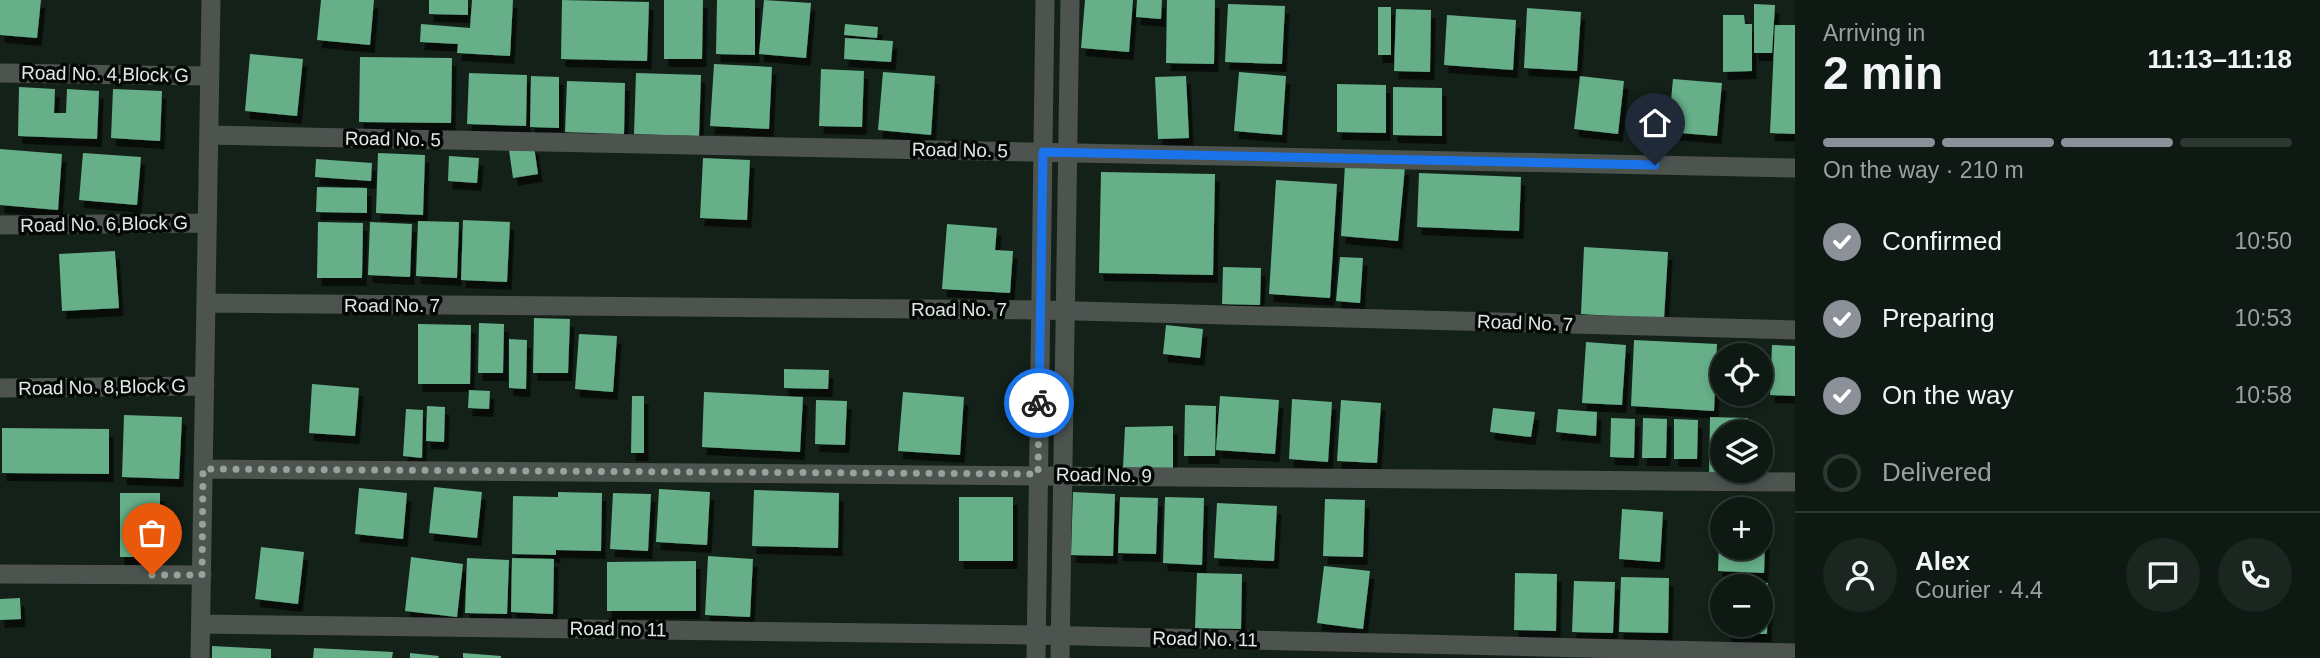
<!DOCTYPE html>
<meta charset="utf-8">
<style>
body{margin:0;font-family:Helvetica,sans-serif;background:#1c2621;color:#f1f3f6;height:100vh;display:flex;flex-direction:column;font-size:26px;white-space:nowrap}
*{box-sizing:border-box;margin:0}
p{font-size:23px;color:#9ba0a0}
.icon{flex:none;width:38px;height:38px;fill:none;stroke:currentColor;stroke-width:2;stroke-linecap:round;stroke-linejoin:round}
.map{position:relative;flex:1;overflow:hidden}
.drawer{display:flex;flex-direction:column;background:#0e1913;width:525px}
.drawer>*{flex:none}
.buttons{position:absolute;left:1710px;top:343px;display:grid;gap:14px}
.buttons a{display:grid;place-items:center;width:63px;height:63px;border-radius:50%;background:#0e1913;box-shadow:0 4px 10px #0003,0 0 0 2px #2e3833;font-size:35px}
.pin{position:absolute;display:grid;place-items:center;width:60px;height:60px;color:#fff;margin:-72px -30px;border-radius:50% 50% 50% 0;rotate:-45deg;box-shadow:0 0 7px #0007}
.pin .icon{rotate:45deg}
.courier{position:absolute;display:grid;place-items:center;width:70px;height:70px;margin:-35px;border:5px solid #1a73e8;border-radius:50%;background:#fff;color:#222;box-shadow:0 2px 9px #0007}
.summary em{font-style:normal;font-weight:800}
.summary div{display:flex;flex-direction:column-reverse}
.summary{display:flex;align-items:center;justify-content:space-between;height:119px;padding:0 28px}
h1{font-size:46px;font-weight:800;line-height:52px}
.bar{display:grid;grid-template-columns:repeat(4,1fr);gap:10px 7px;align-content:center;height:84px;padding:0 28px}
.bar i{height:9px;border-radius:5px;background:#2e3833}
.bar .selected{background:#8c9099}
.bar p{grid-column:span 4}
.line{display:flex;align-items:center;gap:18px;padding:0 28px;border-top:2px solid #2e3833}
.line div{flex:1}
.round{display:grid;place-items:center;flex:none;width:74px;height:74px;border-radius:37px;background:#1c2621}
ol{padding:0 28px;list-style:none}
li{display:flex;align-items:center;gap:21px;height:77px}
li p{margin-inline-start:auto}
li .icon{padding:7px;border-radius:50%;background:#8c9099;color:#fff;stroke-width:4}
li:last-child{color:#9ba0a0}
li i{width:38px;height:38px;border:4px solid #2e3833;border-radius:50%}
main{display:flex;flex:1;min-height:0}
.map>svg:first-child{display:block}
.building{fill:#66af88;filter:url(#shadow)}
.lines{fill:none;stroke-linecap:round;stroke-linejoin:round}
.minor{stroke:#4d5450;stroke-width:19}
.tertiary{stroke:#4d5450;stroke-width:19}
.done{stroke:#98a29c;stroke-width:7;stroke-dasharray:0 12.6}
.route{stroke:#1a73e8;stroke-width:9}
.labels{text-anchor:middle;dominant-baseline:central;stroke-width:7;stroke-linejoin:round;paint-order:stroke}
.street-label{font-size:19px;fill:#dfe8e3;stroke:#040906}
</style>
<main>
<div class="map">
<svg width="1795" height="658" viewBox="0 0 1795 658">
<defs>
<filter id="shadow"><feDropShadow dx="4.5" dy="8" stdDeviation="0" flood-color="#0009"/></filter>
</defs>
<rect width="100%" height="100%" fill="#132119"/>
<path class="building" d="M0,0H41L37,38L0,35Z
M321,0H374L370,45L317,40Z
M429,0H468V15L429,14Z
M472,0H513L510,56L457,53L458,44L420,42L421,24L470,28Z
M562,0L649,2L647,61L561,59Z
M664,0H703L702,59H664Z
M717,0H755V55L716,54Z
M764,0L811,3L806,58L759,54Z
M1085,0H1133L1129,52L1081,48Z
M1137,0H1162L1161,19L1136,17Z
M1167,0H1215L1214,64L1166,63Z
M1228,4L1285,6L1282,64L1225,62Z
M1754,4L1775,5L1772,53H1754Z
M1378,7H1391V55H1378Z
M1527,8L1581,12L1577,71L1524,68Z
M1396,9L1431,10L1430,72L1394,71Z
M1447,15L1516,20L1513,70L1444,65Z
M1723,15H1744L1745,24H1752V71L1723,72Z
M845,24L878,27L877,38L844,35Z
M1775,25H1795V134L1770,133Z
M845,38L893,41L891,62L844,59Z
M250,54L303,59L297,116L245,111Z
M360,57L452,58L451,123L359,122Z
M714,64L772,67L769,129L710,126Z
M821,69L864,71L862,127L819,126Z
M883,72L935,76L931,135L878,130Z
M1239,72L1286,76L1282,135L1234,131Z
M469,73L527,75L526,126L467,124Z
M636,73L701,75L699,136L634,134Z
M531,76L559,77V128L530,127Z
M1186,76L1189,138L1158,139L1155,77Z
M1580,76L1624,81L1618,134L1574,129Z
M1673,79L1722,83L1717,136L1668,132Z
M567,81L625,83L624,134L565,132Z
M1337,84L1386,85V133L1337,132Z
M19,87L55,89L54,113H66L67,89L99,91L97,139L18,136Z
M1393,87L1442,88V136L1393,135Z
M113,89L162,91L160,141L111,138Z
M534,146L538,174L513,178L509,150Z
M0,149L62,154L58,210L0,205Z
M83,153L141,157L137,205L79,200Z
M378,153L425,155L423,215L376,213Z
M449,156L479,158L477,183L448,181Z
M703,158L750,160L747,220L700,218Z
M316,159L372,163L371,181L315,177Z
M1345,164L1405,167L1398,241L1341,236Z
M1101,172L1215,174L1213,275L1099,273Z
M1419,173L1521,177L1519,231L1417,227Z
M1276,180L1337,184L1330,298L1269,294Z
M317,187L367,188V213L316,212Z
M463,220L510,222L507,282L461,280Z
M418,221L459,222L457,278L416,276Z
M318,222L363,223L362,278H317Z
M370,222L412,224L410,277L368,275Z
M947,224L997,228L995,250L1013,251L1010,293L942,289Z
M1584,247L1668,252L1664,319L1581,314Z
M115,251L119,308L62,311L59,254Z
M1340,257L1363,258L1360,303L1336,301Z
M1223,267L1261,268L1260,305L1222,304Z
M534,318L570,319L568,373H533Z
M479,323L504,324L503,373H478Z
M418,324L471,325L470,384H418Z
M1166,325L1203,329L1200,358L1163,354Z
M579,334L617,336L613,392L575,389Z
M509,339L527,340L526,389L509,388Z
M1634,340L1717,344L1714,411L1631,406Z
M1586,342L1626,345L1622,405L1582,403Z
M1772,345L1795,346V396L1770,395Z
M784,369L829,370L828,389L784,388Z
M312,384L359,388L355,436L309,433Z
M469,390L490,391L489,409L468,408Z
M704,392L803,397L800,452L702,447Z
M903,392L964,397L960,455L898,451Z
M632,396H644V453H631Z
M1220,396L1279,400L1275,454L1216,450Z
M1292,399L1332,402L1328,462L1289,459Z
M816,400L847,401L845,445L815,444Z
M1341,400L1381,403L1377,463L1337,461Z
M1185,405L1216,406L1215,456H1184Z
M427,406L445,407L444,442L426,441Z
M1493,408L1535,412L1531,437L1490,432Z
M406,409L423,410L422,458L403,456Z
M1558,409L1597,412L1596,436L1556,432Z
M124,415L182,417L179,479L122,477Z
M1710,417L1748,418V432H1722V471H1747V474H1709Z
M1611,418L1635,419L1634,458L1610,457Z
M1643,418L1667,419L1666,458H1642Z
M1674,419L1698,420L1697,459H1674Z
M1173,426V468H1123L1125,427Z
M2,428L109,429V474L2,473Z
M434,487L482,492L477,538L429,533Z
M359,488L407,493L403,539L355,534Z
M659,489L710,492L707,545L656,542Z
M754,490L839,493L838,548L752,546Z
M558,492L602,493L601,551L556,550V555L512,554L513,496L558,497Z
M1073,492L1115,494L1113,556L1071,555Z
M120,493H160V557H120Z
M613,493L651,494L648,551L610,549Z
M959,497H1013V561H959Z
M1120,497L1158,498L1156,554L1118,553Z
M1165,497L1204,498L1202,565L1163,563Z
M1325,499L1365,500L1363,557L1323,556Z
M1217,503L1277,506L1274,561L1214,558Z
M1622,509L1663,512L1660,562L1619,559Z
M1720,511H1722V548H1760V512H1766L1764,573L1718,571Z
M261,547L304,552L298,604L255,599Z
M708,556L753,559L750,617L705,615Z
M411,557L463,564L457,617L405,611Z
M467,558L509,560L507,614L465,613Z
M512,558L554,559L553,614L511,612Z
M696,561V611H607V562Z
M1324,566L1370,571L1363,629L1317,623Z
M1197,573L1242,574L1241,629L1195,628Z
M1515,573L1557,574L1556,631L1514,630Z
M1621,577L1669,578L1668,633L1619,632Z
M1574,581L1615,582L1613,633L1572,632Z
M1727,582L1768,583L1767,634H1727V625H1760V586H1727Z
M20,598L21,619L0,620V599Z
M212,646L271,649V658H212Z
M314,648L393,652L392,658H313Z
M410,653L439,656L438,658H410Z
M463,653L501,656V658H463Z"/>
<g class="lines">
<path class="minor" d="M0,73L210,76
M209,135L1795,168
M0,225L207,223
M206,303L1041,310L1795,330
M0,388L205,386
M203,469L1795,482
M0,574L202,575
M201,624L1036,635L1795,653
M200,658L211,0"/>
<path class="tertiary" d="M1036,658L1045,0
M1060,658L1070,0"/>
</g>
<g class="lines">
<path class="done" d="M152,575H202L203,469L1038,474L1039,403"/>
<path class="route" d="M1039,403L1043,152L1655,165"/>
</g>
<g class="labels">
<g class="street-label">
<text transform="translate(105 74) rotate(1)">Road No. 4,Block G</text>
<text transform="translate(393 139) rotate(1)">Road No. 5</text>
<text transform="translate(960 150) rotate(1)">Road No. 5</text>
<text transform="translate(104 224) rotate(-1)">Road No. 6,Block G</text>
<text x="392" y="305">Road No. 7</text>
<text x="959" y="309">Road No. 7</text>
<text transform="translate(1525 323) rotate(2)">Road No. 7</text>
<text transform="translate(102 387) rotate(-1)">Road No. 8,Block G</text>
<text transform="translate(1104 475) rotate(1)">Road No. 9</text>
<text transform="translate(618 629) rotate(1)">Road no 11</text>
<text transform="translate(1205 639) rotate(1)">Road No. 11</text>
</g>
</g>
</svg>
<div class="buttons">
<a><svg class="icon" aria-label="locate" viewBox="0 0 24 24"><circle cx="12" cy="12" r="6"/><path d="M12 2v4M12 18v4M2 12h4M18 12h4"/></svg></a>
<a><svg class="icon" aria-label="layers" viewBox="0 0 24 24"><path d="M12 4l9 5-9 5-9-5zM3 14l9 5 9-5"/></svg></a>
<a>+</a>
<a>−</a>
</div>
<div class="pin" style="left:152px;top:575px;background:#ea580c"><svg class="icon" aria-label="bag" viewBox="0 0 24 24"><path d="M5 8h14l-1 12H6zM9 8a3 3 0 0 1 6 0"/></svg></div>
<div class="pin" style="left:1655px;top:165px;background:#1f2937"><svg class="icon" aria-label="home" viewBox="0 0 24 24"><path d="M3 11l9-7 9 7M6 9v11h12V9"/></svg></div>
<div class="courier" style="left:1039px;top:403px"><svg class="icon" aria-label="bike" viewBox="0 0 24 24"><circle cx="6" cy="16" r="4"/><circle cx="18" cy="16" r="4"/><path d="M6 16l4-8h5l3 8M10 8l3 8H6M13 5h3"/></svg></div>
</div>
<section class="drawer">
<div class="summary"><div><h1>2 min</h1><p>Arriving in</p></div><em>11:13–11:18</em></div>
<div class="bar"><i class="selected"></i><i class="selected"></i><i class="selected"></i><i></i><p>On the way · 210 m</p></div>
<ol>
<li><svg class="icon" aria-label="check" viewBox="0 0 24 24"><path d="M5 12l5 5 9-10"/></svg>Confirmed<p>10:50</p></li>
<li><svg class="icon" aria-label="check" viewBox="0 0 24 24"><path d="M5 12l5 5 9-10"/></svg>Preparing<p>10:53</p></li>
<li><svg class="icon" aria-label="check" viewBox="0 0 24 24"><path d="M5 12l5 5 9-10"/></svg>On the way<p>10:58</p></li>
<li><i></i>Delivered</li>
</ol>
<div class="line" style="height:126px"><a class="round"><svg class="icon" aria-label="person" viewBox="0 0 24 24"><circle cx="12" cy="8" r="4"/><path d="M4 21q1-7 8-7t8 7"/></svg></a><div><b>Alex</b><p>Courier · 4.4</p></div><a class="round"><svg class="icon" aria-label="chat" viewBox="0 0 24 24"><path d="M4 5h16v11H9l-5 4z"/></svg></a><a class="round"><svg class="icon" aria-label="phone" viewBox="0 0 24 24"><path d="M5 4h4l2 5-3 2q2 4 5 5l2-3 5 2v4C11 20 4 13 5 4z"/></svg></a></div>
</section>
</main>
